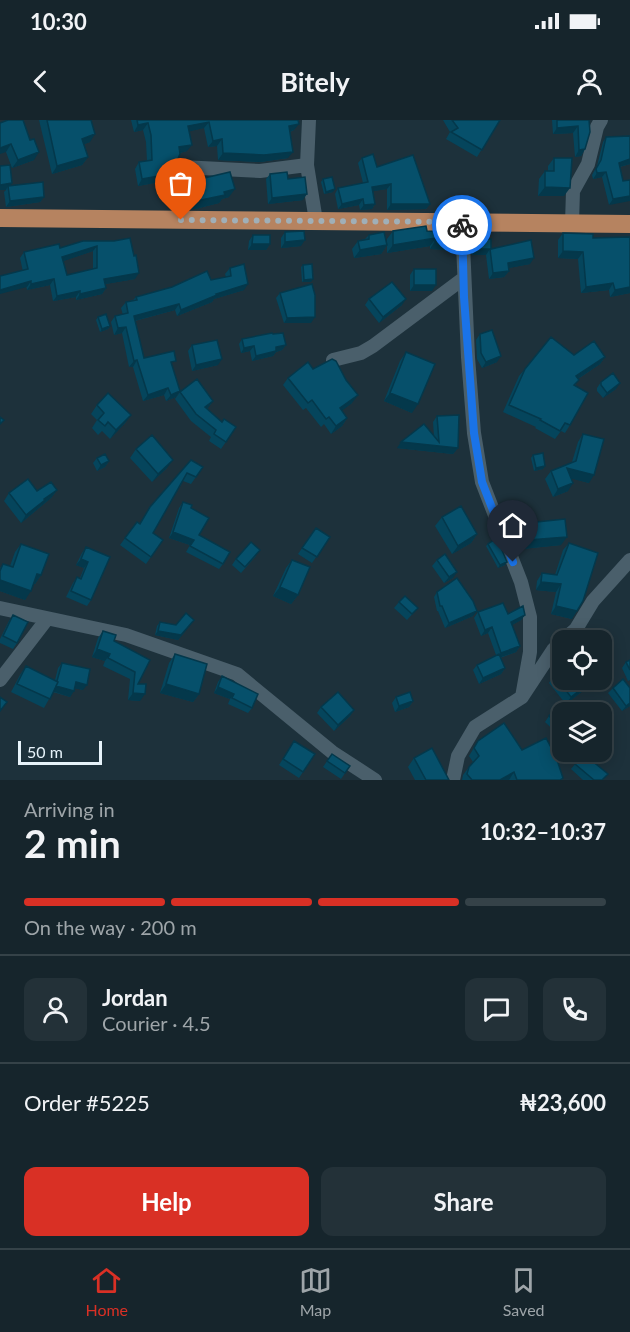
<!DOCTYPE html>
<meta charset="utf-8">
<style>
body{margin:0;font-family:Lato,sans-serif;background:#233138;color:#f1f3f6;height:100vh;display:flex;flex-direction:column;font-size:22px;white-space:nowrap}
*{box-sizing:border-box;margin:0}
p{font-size:20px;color:#9ea5a9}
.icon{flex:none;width:33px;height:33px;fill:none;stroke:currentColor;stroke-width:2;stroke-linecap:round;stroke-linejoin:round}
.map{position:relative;height:660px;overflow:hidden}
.details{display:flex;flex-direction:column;background:#16252c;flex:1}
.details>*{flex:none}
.fabs{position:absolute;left:552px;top:510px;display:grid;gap:12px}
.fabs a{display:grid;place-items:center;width:60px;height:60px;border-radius:12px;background:#16252c;box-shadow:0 3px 15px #0003,0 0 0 2px #354248;font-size:30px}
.scale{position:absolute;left:18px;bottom:15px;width:84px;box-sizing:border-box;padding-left:6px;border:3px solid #e7f3fa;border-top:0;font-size:16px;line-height:21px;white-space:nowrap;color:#e7f3fa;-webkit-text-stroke:4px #1d313b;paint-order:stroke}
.pin{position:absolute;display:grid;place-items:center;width:51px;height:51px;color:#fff;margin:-62px -26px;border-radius:50% 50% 50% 0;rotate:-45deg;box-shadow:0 0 6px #0007}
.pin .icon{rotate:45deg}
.courier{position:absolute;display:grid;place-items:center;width:60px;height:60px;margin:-30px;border:4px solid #1a73e8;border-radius:50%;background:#fff;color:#222;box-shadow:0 2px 8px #0007}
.summary em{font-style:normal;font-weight:700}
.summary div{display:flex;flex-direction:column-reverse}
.summary{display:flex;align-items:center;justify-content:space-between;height:102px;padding:0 24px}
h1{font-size:39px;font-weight:700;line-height:45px}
.bar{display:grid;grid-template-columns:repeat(4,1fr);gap:9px 6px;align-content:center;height:72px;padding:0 24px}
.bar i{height:8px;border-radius:4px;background:#354248}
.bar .current{background:#d93025}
.bar p{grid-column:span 4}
.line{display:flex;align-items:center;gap:15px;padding:0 24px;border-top:2px solid #354248}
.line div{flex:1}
.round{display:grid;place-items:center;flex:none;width:63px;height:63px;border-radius:12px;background:#233138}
.button{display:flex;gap:12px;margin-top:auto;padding:12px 24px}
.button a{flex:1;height:69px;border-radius:12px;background:#d93025;color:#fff;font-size:24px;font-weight:700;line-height:69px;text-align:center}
.button a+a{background:#233138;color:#f1f3f6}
.status{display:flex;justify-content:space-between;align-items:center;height:42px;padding:0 30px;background:#16252c;direction:ltr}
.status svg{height:16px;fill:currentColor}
header{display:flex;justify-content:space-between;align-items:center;height:78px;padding:0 24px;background:#16252c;font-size:27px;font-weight:700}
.dock{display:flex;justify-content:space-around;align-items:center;height:84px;border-top:2px solid #354248;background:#16252c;font-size:16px;color:#9ea5a9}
.dock a{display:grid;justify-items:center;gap:3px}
.dock .current{color:#d93025}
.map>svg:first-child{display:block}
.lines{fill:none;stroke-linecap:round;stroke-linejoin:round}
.minor{stroke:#4a5f6b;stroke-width:14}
.major{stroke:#b68360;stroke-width:18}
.wall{fill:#05455c;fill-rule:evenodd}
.shaded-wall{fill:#04384b}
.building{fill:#06506b;stroke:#04384b;stroke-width:1.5;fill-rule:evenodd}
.done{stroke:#a0afb7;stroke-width:6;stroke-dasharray:0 10.8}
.route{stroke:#1a73e8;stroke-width:8}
</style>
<div class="status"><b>10:30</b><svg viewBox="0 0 49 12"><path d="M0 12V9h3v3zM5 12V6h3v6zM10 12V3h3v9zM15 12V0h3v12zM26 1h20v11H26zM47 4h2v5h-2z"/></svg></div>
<header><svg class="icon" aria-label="back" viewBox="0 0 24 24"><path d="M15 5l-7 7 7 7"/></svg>Bitely<svg class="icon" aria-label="person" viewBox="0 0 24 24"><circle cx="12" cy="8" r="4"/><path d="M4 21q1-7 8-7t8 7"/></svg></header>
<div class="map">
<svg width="630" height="660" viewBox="0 0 630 660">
<rect width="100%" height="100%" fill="#1d313b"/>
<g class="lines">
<path class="minor" d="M309,0L307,45L316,101
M181,47L260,51L307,45
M462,102L468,237L474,313L482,362L521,462L530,497V532L522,577
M572,103L573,71L588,44L597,7L601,0
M333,240L361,233L373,226L464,158
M0,488L126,515L237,554L332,632L375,660
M563,520L576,509L593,481L630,440
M0,560L47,499
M453,660L458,636L475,607L522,577L553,530L562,521"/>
<path class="major" d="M0,98L630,104"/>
</g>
<path class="wall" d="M39,0H91L90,22L84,24L88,37L82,45L52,54Z
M131,0H298L294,10L290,12L288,38L260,42L218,40L217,26L208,27L204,8L189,11L187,31L180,33L177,41L181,52L176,59L138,66L135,49L139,42L147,41L146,22L143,10L134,12Z
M443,0H500L477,37L446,19L450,12Z
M552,0H589L585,29L581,36L575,37L573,13L553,14Z
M0,3L34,40L12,48L6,32Z
M630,16V44L620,47L623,61L630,60L609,85L602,57L593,59L592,55L597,46L603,22L606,17Z
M362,38L377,47L430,84L426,89L387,90V69L373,71L375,84L372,89L360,90L359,85L338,89L335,74L338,68L363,63L358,43Z
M554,38L564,76H538L539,59L545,51H548V46Z
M0,46L12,63L10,66L44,77L40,82L6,87L4,72L6,70H0Z
M270,54L288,59L303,80L268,84L266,59Z
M323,59L333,72L324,74L321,62Z
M183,63L229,77L222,79L219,83L195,89L182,88L177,71Z
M393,111H427L455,122L449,130L430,129V126L387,133V119Z
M285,112L301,126L281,128V118Z
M563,113L593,118L630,173L610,177L609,170L581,173L578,139L558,138V120Z
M253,115L270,124L266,130H248L249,121Z
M369,115L387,125L381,134L354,138L352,129L358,121L365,119Z
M476,119L491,129L530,144L508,148L509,151L504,157L489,159L486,135H472V125Z
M114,121L135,159L105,164L106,168L102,174L76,180V177L53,181L50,165L27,170L20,138L24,132ZM93,131V149L67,155L63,141Z
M303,145L311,162H302L301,147Z
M230,148L244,170L214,179L212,182L177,196L175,190L135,201L144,238L172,247L180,271L176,277L166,281L164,275L143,281L133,247H129L122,213L114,215L111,202L115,196L123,195L121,188L126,182L133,180L136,177L226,157L225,154Z
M414,149L432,171H410V155Z
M280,173L311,203H284L276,178Z
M369,179L402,185L379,203L365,185Z
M98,197L110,206L108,209L100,212L96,200Z
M273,214L286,225L282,230L276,232L273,236L252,241L250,231L241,233L239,224L242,219Z
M480,214L497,242L482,248L477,239L476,220Z
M192,225L218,245L192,251L188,231Z
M406,232L412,293L384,281L400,241Z
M574,235L605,237L600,244L578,259L575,266L570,305L565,313L561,311L555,319L535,308L536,307L503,292L519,256L525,249Z
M313,249L352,283L342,290L347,298L342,306L331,314L324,304L321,307L306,288L303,290L283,265L288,258Z
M601,262L616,269L603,278L597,271V268Z
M180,272L213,281L207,289L222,302L236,307L221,329L209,321L211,317L191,301L175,279Z
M97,285L131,295L125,303L110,319L102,311L98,315L92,308L97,300L91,294Z
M437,296L458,328L453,334L397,328L434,317L433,302Z
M583,314L589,363L571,358L568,371L553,377L545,359L551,351L572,342L578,322Z
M136,329L167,348L152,362L130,338Z
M533,335L545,346L543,349L534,351L531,338Z
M97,338L109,341L105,347L97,351L93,343Z
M191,340L203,347L191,364L183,361L153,413L163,420L146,444L120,425L137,402L140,403L150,387Z
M57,370L51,378L21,403L4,381L9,373Z
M183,382L191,388L199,415L223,444L219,449L186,432L190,425L169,418L179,388Z
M442,397L477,414L471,423L452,434L435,406Z
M527,403L561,425L522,429L521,412Z
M316,408L330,417L312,443L298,434Z
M569,423L572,499L551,494L556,472L536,470L537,461L542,453L555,455L563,430Z
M21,424L41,455L35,464L33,463L25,480L0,471V448L3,444L10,446L15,432Z
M488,424L505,445L498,448L486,426Z
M86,427L91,480L87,486L66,477L73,463L77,457L80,458L84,448L76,445L82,433Z
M256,436L241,453L232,445L236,439Z
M292,440L298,475L291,484L273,476L286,448Z
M437,440L453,458L444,463L432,446Z
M437,472L473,496L445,508L438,491H437L434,477Z
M399,482L418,488L407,500L394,488Z
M478,492L525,495L521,500L512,505L520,526L516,532L500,538L505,548L501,554L479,564L473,550L477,545L496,535L488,513L481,516L474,498Z
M13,495L17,523L13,529L0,523V519L9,501Z
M160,502L176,505L191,504L178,520L155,515L157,506Z
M103,511L114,521L150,540L138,564L140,581L128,580L130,559L103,546L105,541L92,537L98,518Z
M175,534L199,574L193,582L160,573L169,543Z
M630,540V560L628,561L622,548L626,542Z
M62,543L83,570L75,568L70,577L53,572L44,588L11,572L20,555L26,546L55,560L58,548Z
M554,555L584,570L566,584L562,592V618L545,602L549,596L565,583L549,563Z
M222,556L252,588L248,593L228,584L230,579L214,573L218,562Z
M613,568H630V586L622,591L608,573Z
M396,577L413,581L409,587L395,592L392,583Z
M321,587L354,590L350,596L334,611L317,593Z
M294,621L315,634L299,658L279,645Z
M478,621L522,630L563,658L562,660H462L463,655L473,642L469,636Z
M585,632H600L592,641L603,660H583L571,649Z
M332,634L350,646L341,659L323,647Z
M414,638L449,660H415L408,647Z"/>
<path class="shaded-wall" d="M209,2L204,8L183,13L188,6Z
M148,3L143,10L134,12L138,5Z
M299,4L294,10L285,13L289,6Z
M578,6L573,13L553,14L557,8Z
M95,14L90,22L77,27L82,19Z
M222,19L217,26L208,27L213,21Z
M11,24L6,32L0,34V28Z
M192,25L187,31L175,34L179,27Z
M585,29L581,36L575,37L579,30Z
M39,32L34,40L12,48L18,40Z
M293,32L288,38L260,42L218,40L223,33Z
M88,37L82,45L52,54L57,46Z
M630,39V44L615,48L619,43Z
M181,52L176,59L138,66L142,59Z
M606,52L602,57L593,59L597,53Z
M12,63L8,69V66L6,70H0V65Z
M391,64L387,69L368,72L372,67Z
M545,67L570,68L564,76H538Z
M235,69L229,77L222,79L219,83L195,89L182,88L187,80Z
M335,69L333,72L324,74L326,72Z
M307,74L303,80L268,84L272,78Z
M630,76V81L609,85L613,79Z
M44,77L40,82L6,87L10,81Z
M363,79L359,85L338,89L342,84Z
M375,84L372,89L360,90L364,85Z
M391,84H430L426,89L387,90Z
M436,118L430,126L387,133L393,125Z
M305,120L301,126L281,128L285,122Z
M435,121L455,122L449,130L430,129Z
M252,124H270L266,130H248Z
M387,125L381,134L354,138L360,130Z
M97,126L93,131L58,143L62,137Z
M477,129H490L486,135H472Z
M563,131L583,132L578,139L558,138Z
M534,138L530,144L504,149L508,143Z
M509,151L504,157L489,159L493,153Z
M139,153L135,159L100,165L104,159Z
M54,159L50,165L27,170L31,164Z
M313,159L311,162H302L304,160Z
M31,161L27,167L0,174V170Z
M613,163L609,170L581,173L586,167Z
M248,164L244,170L214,179L212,182L177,196L181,190L216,174Z
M414,165H436L432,171H410Z
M630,167V173L610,177L615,170Z
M106,168L102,174L76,180L80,174Z
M80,171L76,177L53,181L57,176Z
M406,179L402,185L379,203L383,197Z
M179,184L175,190L130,202L134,196Z
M315,197L311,203H284L287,198Z
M110,206L108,209L100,212L102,209Z
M126,207L122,213L114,215L118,208Z
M286,225L282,230L276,232L273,236L252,241L256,236L276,227Z
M254,226L250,231L241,233L244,228Z
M501,236L497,242L482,248L486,242Z
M605,237L600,244L570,264L576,256Z
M222,239L218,245L192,251L196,245Z
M137,240L133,247H129L134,241Z
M620,263L616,269L603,278L607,273Z
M168,268L164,275L143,281L148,275Z
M180,271L176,277L166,281L171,275Z
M390,273L418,284L412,293L384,281Z
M358,275L352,283L335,296L340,288Z
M213,281L208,288L200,294L205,287Z
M131,295L125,303L110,319L116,310Z
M347,298L342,306L331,314L336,306Z
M401,322L458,328L453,334L397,328Z
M173,340L167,348L152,362L158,354Z
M109,341L105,347L97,351L101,345Z
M545,346L543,349L534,351L536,348Z
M567,348L594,355L589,363L561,356Z
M573,363L568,371L553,377L558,369Z
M57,370L51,378L21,403L26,395L44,379Z
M173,412L194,420L190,425L169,418Z
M477,414L471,423L452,434L458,426Z
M567,417L561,425L522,429L528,420Z
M81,439L88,442L84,448L76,445Z
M507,442L505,445L498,448L500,445Z
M457,452L453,458L444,463L449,457Z
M37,454L41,455L35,464L31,462Z
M0,460L31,471L25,480L0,471Z
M541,462L561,464L556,472L536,470Z
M280,467L298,475L291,484L273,476Z
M556,486L577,491L572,499L551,494Z
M477,491L473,496L445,508L449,503Z
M525,495L521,500L507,508L511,502Z
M191,504L178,520L155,515L158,511Z
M492,507L488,513L481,516L485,510Z
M520,526L516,532L498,538L501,533Z
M97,529L110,534L105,541L92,537Z
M505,548L501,554L479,564L483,558Z
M76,562L87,565L83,570L73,568Z
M589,563L584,570L566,584L571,577Z
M166,564L199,574L193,582L160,573Z
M56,566L74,571L70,577L52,571Z
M218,567L234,574L230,579L214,573Z
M133,573L145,574L140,581L128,580Z
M413,581L409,587L395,592L399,586Z
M630,583V586L622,591L626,586Z
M354,590L350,596L334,611L338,605Z
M514,652L509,660H500Z"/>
<path class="building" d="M8,0H23L30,20L34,19L39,32L18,40L11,24L0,28V3Z
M47,0H91L95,14L82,19L88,37L57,46Z
M137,0H298L299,4L289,6L293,32L264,35L223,33L222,19L213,21L209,2L188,6L192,25L179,27L180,34L177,41L181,52L142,59L139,42L152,40L151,15L148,3L138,5Z
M452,0H500L482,30L451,12L458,8Z
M557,0H589L590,12L585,29L579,30L578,6L557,8Z
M630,16V39L619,43L623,61L630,60V76L613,79L606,52L597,53L596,49L601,40L606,17Z
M373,34L377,47L413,35L430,84H391V64L372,67L375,84L364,85L363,79L342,84L338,68L368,62L362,38Z
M554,38H572L570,68L545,67V51H554Z
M10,45L12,63L0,65V46Z
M230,52L235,69L224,72L225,75L201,80H187L183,63Z
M287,52L288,59L305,57L307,74L272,78L270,54Z
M332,57L335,69L326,72L323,59Z
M43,62L44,77L10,81L8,66Z
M426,106L427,111L455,112V122L435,121L436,118L393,125V111Z
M304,111L305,120L285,122V112Z
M384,112L387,125L360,130L358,121L369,119V115Z
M563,113L593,114V118L630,117V167L615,170L613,163L586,167L583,132L563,131Z
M253,115H270V124H252Z
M130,118L134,136L136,135L139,153L104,159L106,168L80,174V171L57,176L54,159L31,164V161L0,170V156L28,149L24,132L59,124L60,128L83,121H114ZM97,126V148L67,155L62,137Z
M476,119H491V129L531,120L534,138L508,143L509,151L493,153L490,129H477Z
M244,144L248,164L216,174L217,175L181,190L179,184L134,196L144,238L174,231L176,241L171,242L180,271L171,275L168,268L148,275L137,240L134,241L126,207L118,208L115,196L128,193L126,182L137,180L136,177L172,167L207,151L211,160L231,156L230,148Z
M312,144L313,159L304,160L303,145Z
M414,149H436V165H414Z
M392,162L406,179L383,197L369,179Z
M312,164L315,175V197L287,198L280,173Z
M106,194L110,206L102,209L98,197Z
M492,210L501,236L486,242L481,233L480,214Z
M272,213L273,214L283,213L286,225L276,227V231L256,236L254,226L244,228L242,219Z
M551,217L574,235L594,221L605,237L576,256L579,260L574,265L588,273L570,305L565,303L560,311L540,300L541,299L509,285L525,249Z
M217,220L222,239L196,245L192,225Z
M406,232L435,244L418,284L390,273Z
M332,239L336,241L346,260L358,275L340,288L347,298L336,306L329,297L326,299L312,280L308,283L288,258L308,242L313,249Z
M613,253L620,263L607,273L601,265V262Z
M197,259L213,281L205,287L222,302L224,299L236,307L226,322L214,314L216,310L196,294L180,272Z
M108,273L131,295L116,310L108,302L105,306L98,300L104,293L97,285Z
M459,295L458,328L401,322L424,304L439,322L437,296Z
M0,297L4,300L0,304Z
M583,314L604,319L594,355L567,348L573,363L558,369L551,351L576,341Z
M152,315L173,340L158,354L136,329Z
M543,333L545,346L536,348L533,335Z
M105,334L109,341L101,345L97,338Z
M191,340L203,347L196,357L187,353L153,413L163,420L151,437L125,418L137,402L140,404L150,387Z
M28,359L37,371L51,362L57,370L44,379L45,380L26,395L9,373Z
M183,382L192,385L191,388L209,398L199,415L230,432L223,444L190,426L194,420L173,412Z
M461,386L477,414L458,426L442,397Z
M565,399L567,417L528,420L527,403Z
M316,408L330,417L317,437L302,428Z
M497,418L507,442L500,445L488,424Z
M251,422L260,430L245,447L236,439Z
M569,423L598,433L583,481L577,491L556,486L561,464L541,462L542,453L557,455Z
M21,424L49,434L41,455L37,454L31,471L0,460V451L3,444L13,447Z
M86,427L110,437L91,480L71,471L77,457L81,459L88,442L81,439Z
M445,434L457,452L449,457L437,440Z
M292,440L310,447L298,475L280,467Z
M457,458L473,481L477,491L449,503L442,486H440L437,472Z
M405,476L418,488L412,494L399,482Z
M503,483L508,494L523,486L525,495L511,502L520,526L501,533L492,507L485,510L478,492Z
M186,493L194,500L181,515L158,511L160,502L176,505Z
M13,495L28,502L17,523L3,516Z
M103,511L116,515L114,521L150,540L138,564H146L145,574L133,573L135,552L108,538L110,534L97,529Z
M175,534L207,544L199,574L166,564Z
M499,534L505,548L483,558L477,545Z
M630,540V550L626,542Z
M62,543L90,549L87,565L76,562L74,571L56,566L58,562L57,561Z
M26,546L58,562L50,579L17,564Z
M562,549V560H586L589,563L571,577L554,555Z
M222,556L258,574L252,588L232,578L234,574L218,567Z
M623,559L630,568V583L626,586L613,568Z
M338,572L354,590L338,605L321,587Z
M410,572L413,581L399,586L396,577Z
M0,577L7,582L0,591Z
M563,581L575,592H562V608L549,596Z
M504,603L522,630L546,618L556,637L563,658L560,660H517L514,652L500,660H472L467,654L469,647L479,636L474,628L478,621Z
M602,618L607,623L602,629Z
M294,621L315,634L303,652L283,639Z
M432,628L449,660H426L414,638Z
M585,632H599L591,640L608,654L602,660H594L575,644Z
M332,634L350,646L345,653L327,641Z"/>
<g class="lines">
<path class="done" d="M181,100L462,102V105"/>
<path class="route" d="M462,105L464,177L474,313L482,362L513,442"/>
</g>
</svg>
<div class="fabs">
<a><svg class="icon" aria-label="locate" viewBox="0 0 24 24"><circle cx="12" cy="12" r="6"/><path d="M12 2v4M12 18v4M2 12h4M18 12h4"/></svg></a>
<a><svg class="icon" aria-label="layers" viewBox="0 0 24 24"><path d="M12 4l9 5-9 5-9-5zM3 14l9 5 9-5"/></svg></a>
</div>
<div class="scale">50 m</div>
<div class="pin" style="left:181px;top:100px;background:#ea580c"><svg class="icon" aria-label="bag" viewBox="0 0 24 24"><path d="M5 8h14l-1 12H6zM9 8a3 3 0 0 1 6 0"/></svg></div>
<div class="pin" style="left:513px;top:442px;background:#1f2937"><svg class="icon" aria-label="home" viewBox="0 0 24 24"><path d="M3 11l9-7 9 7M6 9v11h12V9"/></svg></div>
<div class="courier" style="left:462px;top:105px"><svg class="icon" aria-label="bike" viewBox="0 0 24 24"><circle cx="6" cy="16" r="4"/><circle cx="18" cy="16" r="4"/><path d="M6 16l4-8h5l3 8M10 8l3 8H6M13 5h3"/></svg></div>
</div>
<section class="details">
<div class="summary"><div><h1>2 min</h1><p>Arriving in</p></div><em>10:32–10:37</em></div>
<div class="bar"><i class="current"></i><i class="current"></i><i class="current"></i><i></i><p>On the way · 200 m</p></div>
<div class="line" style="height:108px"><a class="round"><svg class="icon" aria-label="person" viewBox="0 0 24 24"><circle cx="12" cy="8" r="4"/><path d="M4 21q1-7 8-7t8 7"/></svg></a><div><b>Jordan</b><p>Courier · 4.5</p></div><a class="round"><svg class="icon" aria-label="chat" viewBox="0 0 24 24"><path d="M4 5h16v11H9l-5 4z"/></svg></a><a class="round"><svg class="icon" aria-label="phone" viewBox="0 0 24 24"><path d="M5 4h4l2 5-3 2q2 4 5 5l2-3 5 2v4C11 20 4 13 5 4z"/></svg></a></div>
<div class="line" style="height:78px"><div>Order #5225</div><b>₦23,600</b></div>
<div class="button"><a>Help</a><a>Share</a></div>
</section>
<nav class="dock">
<a class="current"><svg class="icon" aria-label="home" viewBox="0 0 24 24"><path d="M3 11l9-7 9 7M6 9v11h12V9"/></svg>Home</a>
<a><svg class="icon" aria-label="map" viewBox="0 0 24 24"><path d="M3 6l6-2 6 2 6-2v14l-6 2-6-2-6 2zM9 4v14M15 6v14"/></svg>Map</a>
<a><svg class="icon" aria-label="saved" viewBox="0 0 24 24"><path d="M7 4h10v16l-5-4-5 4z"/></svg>Saved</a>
</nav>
